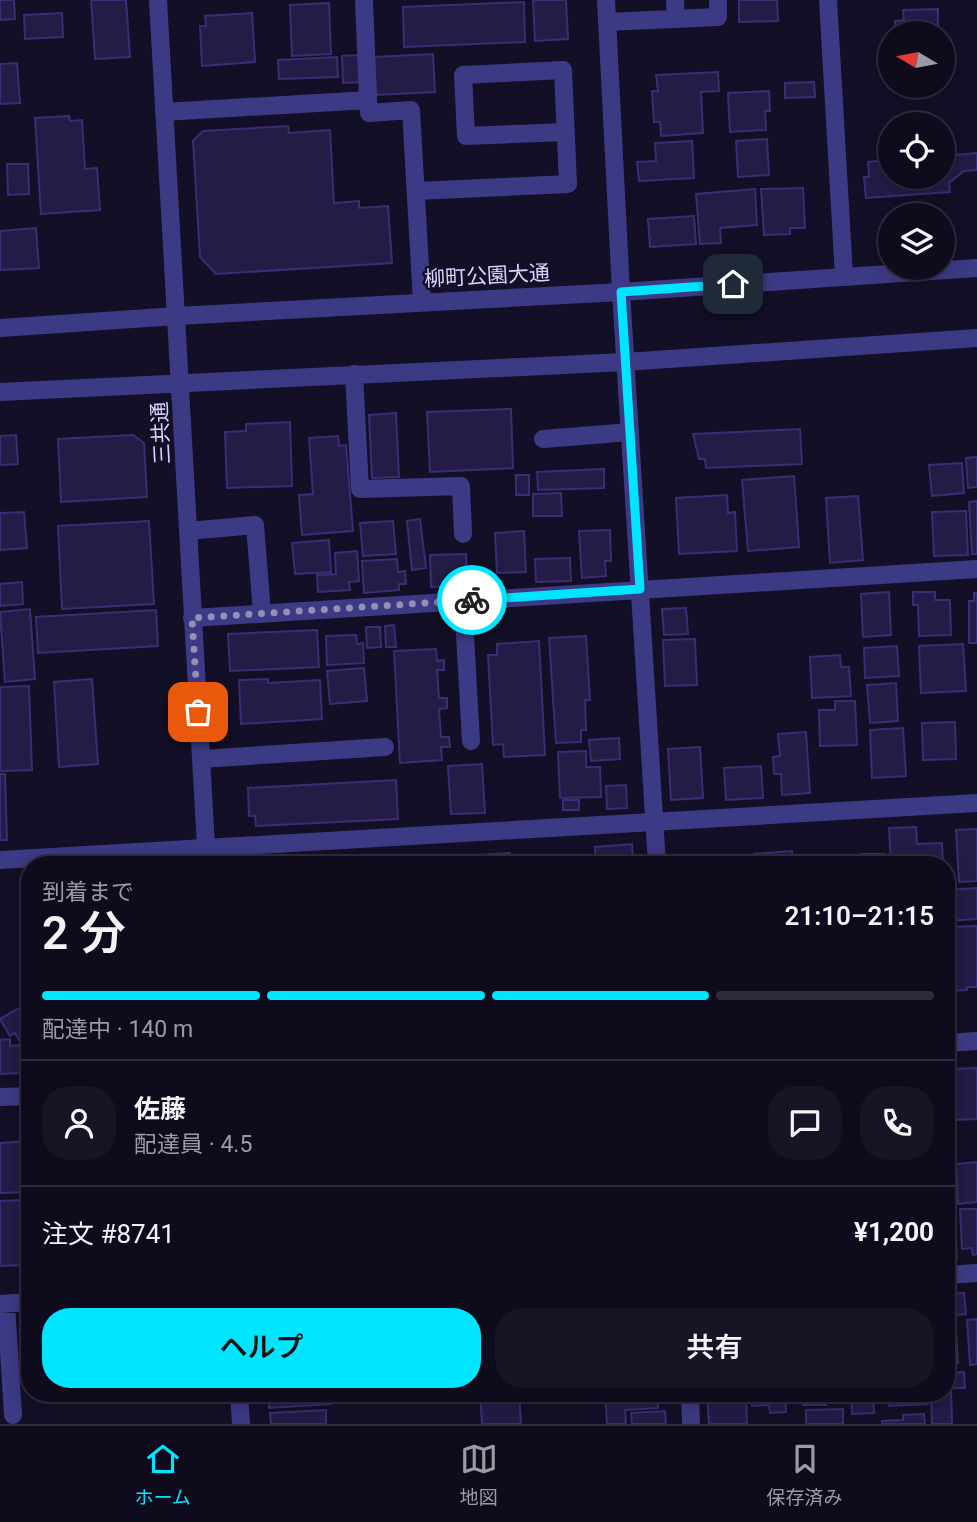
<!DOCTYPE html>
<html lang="ja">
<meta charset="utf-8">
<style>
body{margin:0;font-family:Roboto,"Noto Sans JP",sans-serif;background:#171425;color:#f1f3f6;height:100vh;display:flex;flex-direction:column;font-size:26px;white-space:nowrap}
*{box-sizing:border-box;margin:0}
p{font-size:23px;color:#9b9ba3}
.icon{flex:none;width:38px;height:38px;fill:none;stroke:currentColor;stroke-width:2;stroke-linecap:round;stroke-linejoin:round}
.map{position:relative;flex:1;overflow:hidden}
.side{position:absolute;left:21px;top:856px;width:934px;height:546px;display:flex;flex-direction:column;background:#0e0b1c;border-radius:28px;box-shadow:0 4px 18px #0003,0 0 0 2px #2e2b3b}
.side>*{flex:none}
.needle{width:46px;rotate:280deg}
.controls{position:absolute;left:878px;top:21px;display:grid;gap:14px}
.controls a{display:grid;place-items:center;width:77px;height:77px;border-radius:50%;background:#0e0b1c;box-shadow:0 4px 18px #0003,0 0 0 2px #2e2b3b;font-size:35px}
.pin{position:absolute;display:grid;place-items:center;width:60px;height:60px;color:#fff;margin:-30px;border-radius:14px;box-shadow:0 4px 10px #0006}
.courier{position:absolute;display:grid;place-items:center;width:70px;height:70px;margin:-35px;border:5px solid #00e5ff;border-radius:50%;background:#fff;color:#222;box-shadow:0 2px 9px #0007}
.summary em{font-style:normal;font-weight:600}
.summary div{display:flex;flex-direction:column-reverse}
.summary{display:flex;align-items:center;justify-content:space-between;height:119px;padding:0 21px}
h1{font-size:46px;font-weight:600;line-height:52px}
.bar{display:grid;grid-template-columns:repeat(4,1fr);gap:10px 7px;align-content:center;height:84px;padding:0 21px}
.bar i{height:9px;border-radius:5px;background:#2e2b3b}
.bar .active{background:#00e5ff}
.bar p{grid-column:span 4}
.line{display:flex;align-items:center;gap:18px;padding:0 21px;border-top:2px solid #2e2b3b}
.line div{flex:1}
.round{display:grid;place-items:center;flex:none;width:74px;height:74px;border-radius:28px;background:#171425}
.cta{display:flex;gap:14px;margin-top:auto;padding:14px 21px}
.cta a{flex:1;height:80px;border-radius:28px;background:#00e5ff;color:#111;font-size:28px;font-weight:600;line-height:80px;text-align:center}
.cta a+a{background:#171425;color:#f1f3f6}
.tab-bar{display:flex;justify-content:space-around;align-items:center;height:98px;border-top:2px solid #2e2b3b;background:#0e0b1c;font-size:19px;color:#9b9ba3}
.tab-bar a{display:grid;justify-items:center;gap:4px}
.tab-bar .active{color:#00e5ff}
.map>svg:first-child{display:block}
.building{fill:#241b47;stroke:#3b2d73;stroke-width:2}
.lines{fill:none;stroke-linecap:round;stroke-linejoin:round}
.minor{stroke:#3d3a85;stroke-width:18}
.done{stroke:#948fb3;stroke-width:7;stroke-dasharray:0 12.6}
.route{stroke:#00e5ff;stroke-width:9}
.labels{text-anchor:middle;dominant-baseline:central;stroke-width:5;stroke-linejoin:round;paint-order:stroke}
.street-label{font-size:21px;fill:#d9d4ff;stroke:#130f26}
</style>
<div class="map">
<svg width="977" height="1424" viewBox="0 0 977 1424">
<rect width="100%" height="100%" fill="#130f26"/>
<path class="building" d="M0,0H14L15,19L0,20Z
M91,0H126L130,57L95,59Z
M533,0H566L568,39L535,41Z
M739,0H777L778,21L739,22Z
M524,2L525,42L404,47L403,7Z
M329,3L331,54L292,56L290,5Z
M938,9V27H934V33H895V21L904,20L903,10Z
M62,13L63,37L25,39L24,15Z
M252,13L255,62L202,66L200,26H206L205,16Z
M433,54L435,92L376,95L374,57Z
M361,55L363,82L343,83L342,56Z
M337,57L338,77L279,79L278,60Z
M17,63L20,103L0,104V64Z
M718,72L719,91L701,92L703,133L661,136L660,122H654L652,91H658L656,75Z
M814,82L815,97L785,98V83Z
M769,91L770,111H765L766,130L730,132L728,93Z
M69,116L70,121L82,120L85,169L97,168L100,210L41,214L35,118Z
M288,126L289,133L330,130L334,203L359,201V208L388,206L392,263L216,274L200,257L193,141L203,131Z
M767,139L769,175L738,177L736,141Z
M692,141L694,178L639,181L637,162L656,161L655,143Z
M977,153V170L964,171L949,183L950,192L866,198L864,177H869L868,162L891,160V177H943V156Z
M7,164H28L29,194L8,195Z
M803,188L805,228H790V234L764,235L761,189Z
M755,189L757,225L720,228L721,243L700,244L696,194Z
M694,216L696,244L650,247L648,219Z
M36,228L39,268L0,270V231Z
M511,409L513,468L430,472L427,412Z
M396,413L399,477L372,478L369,415Z
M290,422L292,486L227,488L225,432L246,431V424Z
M800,429L802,464L706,468L705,459H699L693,434Z
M16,435L18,464L0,465V436Z
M133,435L144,443L147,497L61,502L58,439Z
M338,436L339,446L346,445L353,531L302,535L299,495L313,494L309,438Z
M977,457V487L968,488L966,458Z
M962,463L964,493L932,496L929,465Z
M604,469V488L538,490L537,472Z
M516,475H529V495H516Z
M794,476L799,547L748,551L742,480Z
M561,493L562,516H533V494Z
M727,495L728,513L735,512L737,551L679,554L676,498Z
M858,496L863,560L830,563L826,498Z
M977,501V554H972L969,502Z
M966,511L968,555L934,556L932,512Z
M24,512L27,548L0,550V513Z
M420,519L426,568L412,570L407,521Z
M149,521L154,604L62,609L58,526Z
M393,521L396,554L363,556L360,523Z
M610,530L611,561H605L606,576L582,578L579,531Z
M524,531L526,572L497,573L495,533Z
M329,540L331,572L295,574L292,543Z
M357,551L359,581L349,582L350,590L318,592L317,575L336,574L335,553Z
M466,554L467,585L431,587L430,555Z
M570,558L571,581L536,582L535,559Z
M397,559L398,572L405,571L406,584H399V590L364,593L362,561Z
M22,582L23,604L0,606V584Z
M889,592L891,635L863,637L861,594Z
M913,592H935V600H950L951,635L919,636L918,605H913Z
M974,593H977V643H969V601H974Z
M686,608L688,634L664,635L662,609Z
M30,609L35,679L5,682L0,612Z
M156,610L158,646L38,653L36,617Z
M394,625L396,647H386L385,626Z
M366,627H380L381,647L367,648Z
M317,630L319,667L230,671L228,634Z
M356,635L357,644L363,643L364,663L327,665L326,636Z
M586,636L590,700H585L586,730H581V742L556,743L549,638Z
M695,639L697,685L665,686L663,640Z
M539,641L545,755L504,757L503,744L493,745L488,655H497V644Z
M963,644L966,691L921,693L919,646Z
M897,646L899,676L865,678L864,648Z
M436,649L437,661L444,660V670H437L439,698H447V708L439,709L441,737H449L450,747H441L442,760L400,763L394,651Z
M840,655L841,667H849L851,696L812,698L810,657Z
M364,668L367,701L330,704L327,671Z
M92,679L98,764L59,767L54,682Z
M268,679V683L320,680L322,719L241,724L239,680Z
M896,683L898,721L870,723L867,685Z
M29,686L32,770L0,771V687Z
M835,701H855L857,745L820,746L819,710H835Z
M955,722L956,759L923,760L922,723Z
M903,728L906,776L872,778L870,730Z
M806,732L810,793L782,795L781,774H774L773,757L780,756L778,734Z
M619,738L620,759L591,761L589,740Z
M700,747L703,798L671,800L668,749Z
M586,751V767H600L601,797L560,798L558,752Z
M482,764L485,813L451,814L448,766Z
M761,766L763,798L726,800L724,768Z
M0,774H5L7,840H0Z
M396,780L398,819L256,826L255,816H249L248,788Z
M626,785L627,808L607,809L606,786Z
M563,800H579V810H563Z
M916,827L917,844L942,843L943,864H891L889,828Z
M977,829V881L959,882L956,830Z
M632,844L633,864H596L595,847Z
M792,851L793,864H754V854Z
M510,853V864H479V855Z
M861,854H885V864H861Z
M416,855L417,864H375V859Z
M370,858V864H335V861Z
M977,888V919L947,921V890Z
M977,926V987H967V990L949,991L947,927Z
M30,1002V1059L15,1033L10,1036L0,1019Z
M10,1039V1046L20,1045L21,1073L0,1074V1040Z
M977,1068V1119L954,1120L952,1069Z
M30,1141V1192L0,1193V1143Z
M977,1162V1202L958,1204L956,1164Z
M21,1200L24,1265L0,1266V1201Z
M960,1209H977V1254L973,1255L972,1248L962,1249Z
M955,1218L957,1258H947V1219Z
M964,1293L966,1314L955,1315L958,1363L947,1364V1294Z
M977,1319V1364L970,1365L967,1320Z
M964,1372L965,1388H951L952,1424H932L931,1393H947V1373Z
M105,1393H197L198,1400L105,1402Z
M269,1393H330L331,1404L269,1408Z
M480,1393H519L521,1424H482Z
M605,1393H657L658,1408L625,1410L626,1424H607Z
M707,1393H746L747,1424H709Z
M751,1393H785L786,1412L770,1413L769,1405L752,1406Z
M803,1393H845V1398H827L826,1405H803Z
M851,1393H873L874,1413L852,1414Z
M888,1393H927L928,1404L889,1406Z
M843,1409V1424H806V1410Z
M326,1410V1424H271L270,1413Z
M665,1411L666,1424H632L631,1413Z
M924,1414L925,1424H882V1421L903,1420V1415Z"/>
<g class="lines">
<path class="minor" d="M158,0L207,864
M364,0L368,100
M606,0L621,292L657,864
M675,0L676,19
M828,0L844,276
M607,22L718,17V0
M164,112L368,100L369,113L411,110L422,302
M416,191L568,184L563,70L463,75L466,136L566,132
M0,328L177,316L621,292L977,268
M354,374L360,489L461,486L463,534
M0,392L625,362L977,338
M543,439L630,432
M188,531L255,525L262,613
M463,600L471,741
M192,618L977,569
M201,759L385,747
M0,860L977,803
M947,1043L977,1041
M0,1097L30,1096
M947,1275L977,1273
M0,1304L30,1302
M6,1304L13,1415
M239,1393L241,1424
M690,1393L691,1424"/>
</g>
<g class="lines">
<path class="done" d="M198,712L192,618L472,600"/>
<path class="route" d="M472,600L640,589L621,292L733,284"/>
</g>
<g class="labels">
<g class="street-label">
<text transform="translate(487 276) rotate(-3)">柳町公園大通</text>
<text transform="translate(161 433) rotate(-93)">三共通</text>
</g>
</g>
</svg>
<div class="controls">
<a><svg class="needle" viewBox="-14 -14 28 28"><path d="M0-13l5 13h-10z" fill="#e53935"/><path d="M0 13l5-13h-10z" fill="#9b9ba3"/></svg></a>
<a><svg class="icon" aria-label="locate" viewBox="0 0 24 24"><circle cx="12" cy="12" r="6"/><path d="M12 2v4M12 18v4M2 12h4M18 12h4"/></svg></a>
<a><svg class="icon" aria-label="layers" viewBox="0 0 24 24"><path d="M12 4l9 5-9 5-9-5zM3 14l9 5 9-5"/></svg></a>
</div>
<div class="pin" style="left:198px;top:712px;background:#ea580c"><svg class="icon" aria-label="bag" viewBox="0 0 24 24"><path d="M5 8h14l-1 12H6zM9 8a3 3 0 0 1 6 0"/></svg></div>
<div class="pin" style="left:733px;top:284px;background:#1f2937"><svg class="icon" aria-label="home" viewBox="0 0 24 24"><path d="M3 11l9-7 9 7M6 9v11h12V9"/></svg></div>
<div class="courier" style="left:472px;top:600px"><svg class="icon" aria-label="bike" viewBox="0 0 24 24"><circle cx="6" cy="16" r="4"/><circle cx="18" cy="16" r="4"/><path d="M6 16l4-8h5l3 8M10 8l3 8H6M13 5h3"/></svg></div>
<section class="side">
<div class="summary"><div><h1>2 分</h1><p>到着まで</p></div><em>21:10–21:15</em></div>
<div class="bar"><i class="active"></i><i class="active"></i><i class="active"></i><i></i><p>配達中 · 140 m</p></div>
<div class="line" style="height:126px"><a class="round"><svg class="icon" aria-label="person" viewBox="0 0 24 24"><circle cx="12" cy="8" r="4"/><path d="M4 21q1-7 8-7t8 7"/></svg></a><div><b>佐藤</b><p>配達員 · 4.5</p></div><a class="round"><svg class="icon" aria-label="chat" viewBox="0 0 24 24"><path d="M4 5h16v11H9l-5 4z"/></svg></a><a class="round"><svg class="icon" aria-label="phone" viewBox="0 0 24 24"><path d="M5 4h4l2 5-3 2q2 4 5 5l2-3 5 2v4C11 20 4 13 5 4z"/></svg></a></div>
<div class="line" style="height:91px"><div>注文 #8741</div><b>¥1,200</b></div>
<div class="cta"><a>ヘルプ</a><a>共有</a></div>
</section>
</div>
<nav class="tab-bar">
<a class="active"><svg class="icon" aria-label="home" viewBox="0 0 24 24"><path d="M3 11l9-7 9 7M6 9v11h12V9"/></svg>ホーム</a>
<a><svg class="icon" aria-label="map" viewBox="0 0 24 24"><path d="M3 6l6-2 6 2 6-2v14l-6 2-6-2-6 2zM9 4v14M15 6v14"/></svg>地図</a>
<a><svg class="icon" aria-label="saved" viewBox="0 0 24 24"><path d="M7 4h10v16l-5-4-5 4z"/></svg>保存済み</a>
</nav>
